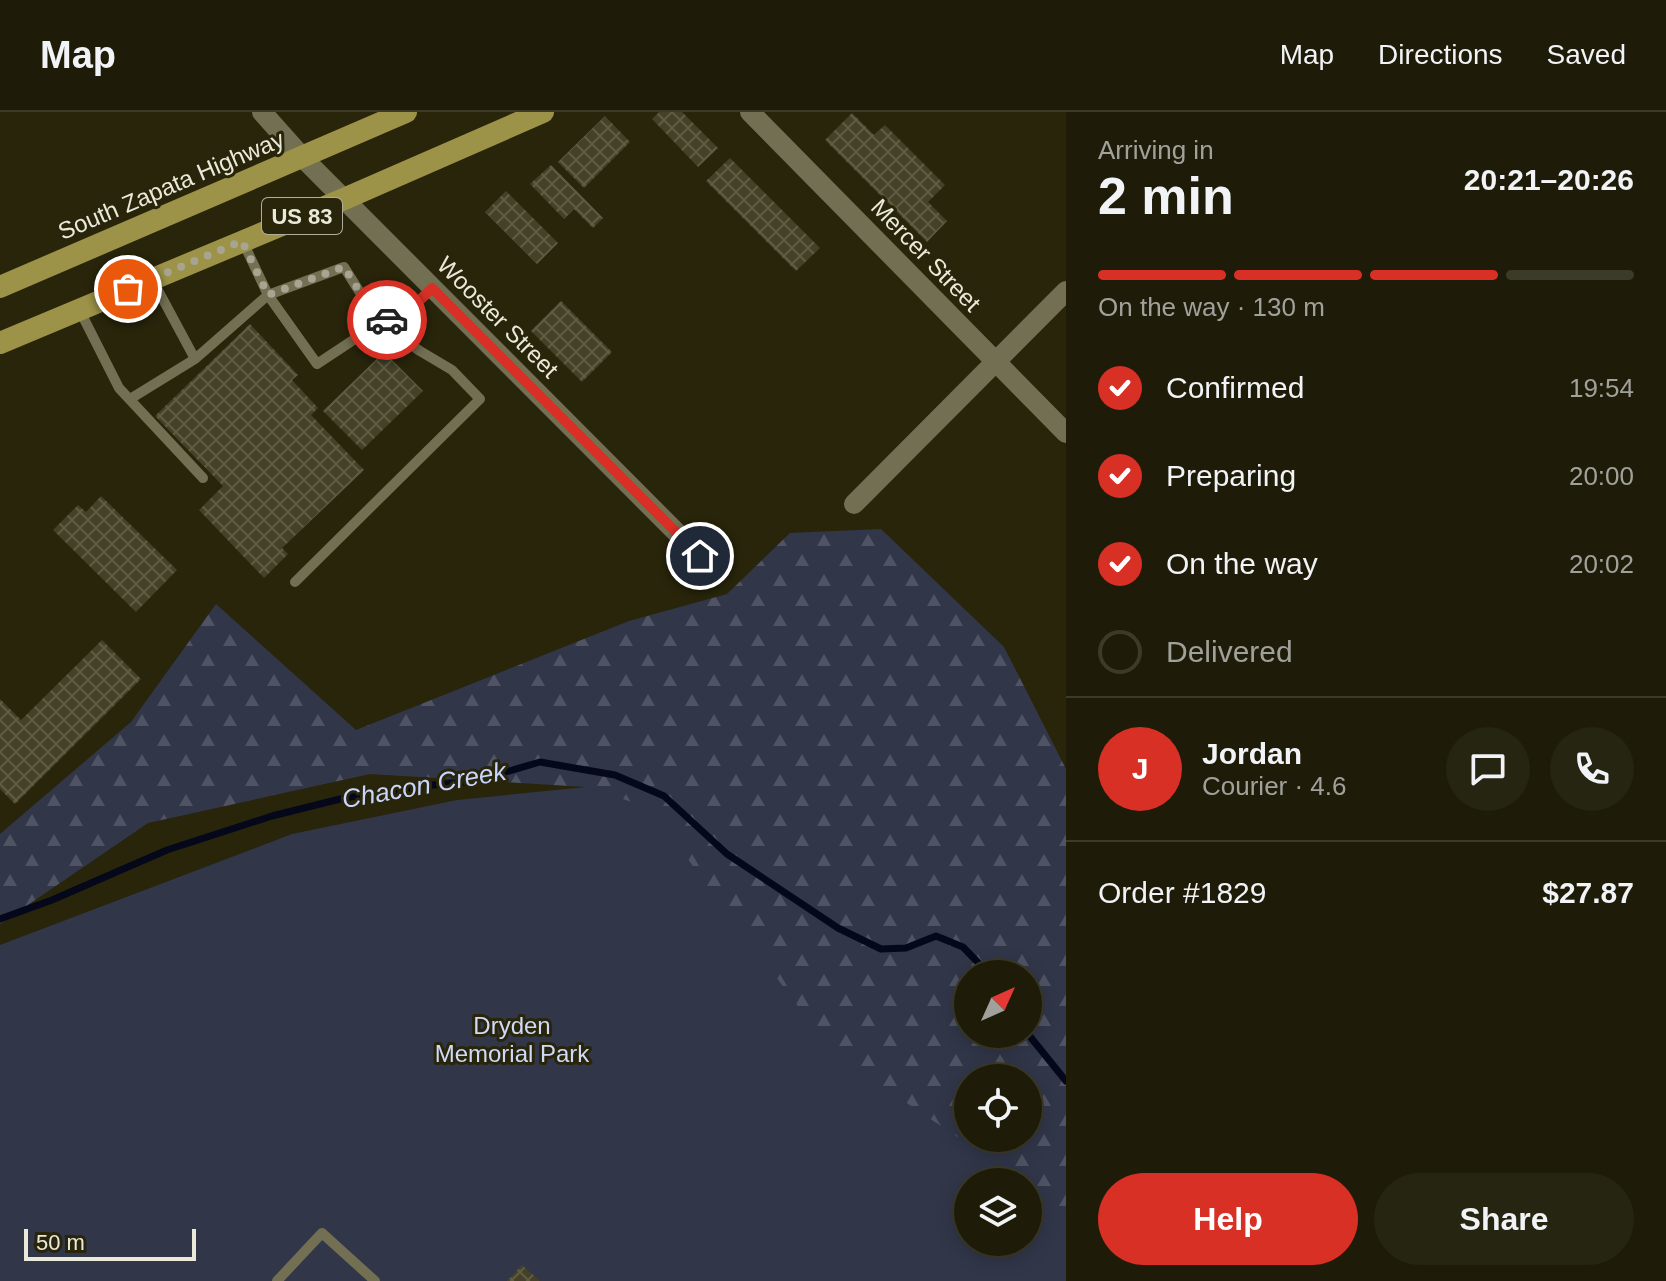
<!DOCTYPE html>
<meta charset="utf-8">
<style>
body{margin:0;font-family:Helvetica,sans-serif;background:#262512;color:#f1f3f6;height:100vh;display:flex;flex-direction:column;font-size:30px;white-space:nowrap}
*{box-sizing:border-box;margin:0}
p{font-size:26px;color:#a1a19c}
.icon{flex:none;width:44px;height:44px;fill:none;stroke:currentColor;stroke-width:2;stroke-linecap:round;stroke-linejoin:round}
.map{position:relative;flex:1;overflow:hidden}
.side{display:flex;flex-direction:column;background:#1e1c08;width:600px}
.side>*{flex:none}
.needle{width:52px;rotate:45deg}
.tools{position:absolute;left:954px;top:848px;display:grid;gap:16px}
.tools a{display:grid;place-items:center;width:88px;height:88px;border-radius:50%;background:#1e1c08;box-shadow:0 4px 20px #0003,0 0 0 2px #3c3a29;font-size:40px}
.scale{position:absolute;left:24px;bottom:20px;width:172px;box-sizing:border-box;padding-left:8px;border:4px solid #ebe9d9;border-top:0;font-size:22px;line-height:28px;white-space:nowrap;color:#ebe9d9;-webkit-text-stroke:6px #28250b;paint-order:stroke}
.pin{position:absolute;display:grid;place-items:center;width:68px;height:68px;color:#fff;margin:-34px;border:4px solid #fff;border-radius:50%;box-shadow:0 2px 8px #0007}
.courier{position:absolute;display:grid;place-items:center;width:80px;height:80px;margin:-40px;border:6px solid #d93025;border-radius:50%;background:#fff;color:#222;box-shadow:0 2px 10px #0007}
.overview em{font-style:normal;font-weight:600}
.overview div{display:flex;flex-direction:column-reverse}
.overview{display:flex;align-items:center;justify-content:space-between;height:136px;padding:0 32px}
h1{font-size:52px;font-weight:600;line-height:60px}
.bar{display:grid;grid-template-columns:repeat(4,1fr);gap:12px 8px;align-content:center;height:96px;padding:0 32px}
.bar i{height:10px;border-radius:6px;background:#3c3a29}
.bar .on{background:#d93025}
.bar p{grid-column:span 4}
.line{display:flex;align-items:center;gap:20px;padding:0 32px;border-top:2px solid #3c3a29}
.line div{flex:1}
.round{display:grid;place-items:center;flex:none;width:84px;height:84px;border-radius:42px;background:#262512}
ol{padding:0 32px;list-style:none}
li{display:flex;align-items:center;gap:24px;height:88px}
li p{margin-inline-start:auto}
li .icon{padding:8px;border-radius:50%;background:#d93025;color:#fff;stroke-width:4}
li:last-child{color:#a1a19c}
li i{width:44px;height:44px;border:4px solid #3c3a29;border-radius:50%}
.cta{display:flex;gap:16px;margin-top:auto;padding:16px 32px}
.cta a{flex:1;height:92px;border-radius:48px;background:#d93025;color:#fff;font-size:32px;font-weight:600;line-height:92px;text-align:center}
.cta a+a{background:#262512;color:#f1f3f6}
header{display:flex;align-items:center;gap:48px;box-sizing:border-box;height:112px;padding:0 40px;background:#1e1c08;border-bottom:2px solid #3c3a29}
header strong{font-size:38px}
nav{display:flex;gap:44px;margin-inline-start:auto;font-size:28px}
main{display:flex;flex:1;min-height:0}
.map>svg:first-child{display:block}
.forest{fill:url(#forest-firs);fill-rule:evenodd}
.park{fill:#313649}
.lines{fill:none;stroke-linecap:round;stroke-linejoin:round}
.stream{stroke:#05081b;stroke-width:7}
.building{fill:url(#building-cross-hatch)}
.service{stroke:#736f53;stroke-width:10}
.minor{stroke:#736f53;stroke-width:20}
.primary{stroke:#9c9248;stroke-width:22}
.done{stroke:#a7a491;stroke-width:8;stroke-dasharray:0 14.4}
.route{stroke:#d93025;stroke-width:10}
.labels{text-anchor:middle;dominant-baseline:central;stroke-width:6;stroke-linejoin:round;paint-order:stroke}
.shield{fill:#28250b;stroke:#b0ae9b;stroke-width:2}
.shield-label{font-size:22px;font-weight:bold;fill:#ebe9d9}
.street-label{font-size:24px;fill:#ebe9d9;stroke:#28250b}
.park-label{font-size:24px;fill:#d0d9f8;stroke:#28250b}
.water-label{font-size:26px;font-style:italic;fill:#c9d5fd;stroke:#28250b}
</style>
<header>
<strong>Map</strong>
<nav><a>Map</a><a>Directions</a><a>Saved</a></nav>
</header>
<main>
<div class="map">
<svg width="1066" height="1169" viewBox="0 0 1066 1169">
<defs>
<pattern id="forest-firs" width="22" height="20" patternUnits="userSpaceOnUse" patternTransform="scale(2)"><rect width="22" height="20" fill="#313649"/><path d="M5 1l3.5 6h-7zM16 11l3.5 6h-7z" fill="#4f5363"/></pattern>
<pattern id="building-cross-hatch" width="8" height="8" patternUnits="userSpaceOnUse" patternTransform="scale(2)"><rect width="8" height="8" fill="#444126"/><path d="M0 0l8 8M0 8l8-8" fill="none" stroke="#5f5c45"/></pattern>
</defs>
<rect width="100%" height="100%" fill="#28250b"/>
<path class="forest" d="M881,417L1004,535L1066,657V1169H788L586,675L370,662L148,711L0,812V722L131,610L216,492L356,618L629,509L727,482L790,421ZM968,862H1028V922H968ZM968,966H1028V1026H968ZM968,1070H1028V1130H968Z"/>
<path class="park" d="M586,675L653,697L699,763L834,942L1024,1070H968V1130H1028V1073L1066,1099V1169H0V833L292,722L457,688Z"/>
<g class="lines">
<path class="stream" d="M0,807L52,788L167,738L272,704L344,686L433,673L471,670L540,650L615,663L664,684L727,742L838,816L881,837L906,836L936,824L963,835L989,862
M1028,922L1066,969"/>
</g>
<path class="building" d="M659,0H682L718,36L698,55L652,7Z
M852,1L874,23L885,13L945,73L928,90L947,109L927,130L825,28Z
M605,4L630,30L584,76L558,50Z
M730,46L820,136L796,159L706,69Z
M551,53L603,106L593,116L574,97L564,107L530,72Z
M506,79L558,131L537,152L485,100Z
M561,189L612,240L582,270L531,219Z
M250,212L298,263L292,268L318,296L311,303L364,358L282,436L288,442L264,466L199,398L223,374L155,304Z
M384,240L423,279L362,338L323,299Z
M101,384L177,458L136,500L53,418L78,393L86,400Z
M102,528L141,567L15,692L0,677V587L21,608Z
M522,1153L540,1169H507Z"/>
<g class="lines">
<path class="service" d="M344,155L379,211L317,252L268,183Z
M152,167L195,247L268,183L243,130
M79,197L119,276L203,366
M379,211L406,202L432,176
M130,287L195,247
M295,470L480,287L452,258L420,239L379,211
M277,1169L322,1121L375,1169"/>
<path class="minor" d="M262,0L302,45L700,444
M750,0L1066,321
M854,392L1066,179"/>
<path class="primary" d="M0,175L406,0
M0,231L344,87L543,0"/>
</g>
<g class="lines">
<path class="done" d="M128,177L242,129L268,183L344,155L379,211L387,208"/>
<path class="route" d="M387,208L406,202L432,176L700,444"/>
</g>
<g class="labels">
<rect class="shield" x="262" y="86" width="80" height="36" rx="6"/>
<g class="shield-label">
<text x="302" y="104">US 83</text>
</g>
<g class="street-label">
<text transform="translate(171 73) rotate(-23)">South Zapata Highway</text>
<text transform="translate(926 143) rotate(46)">Mercer Street</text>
<text transform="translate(498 205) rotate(45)">Wooster Street</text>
</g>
<g class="park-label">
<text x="512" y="913">Dryden<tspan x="512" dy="28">Memorial Park</tspan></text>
</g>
<g class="water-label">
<text transform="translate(424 673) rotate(-10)">Chacon Creek</text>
</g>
</g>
</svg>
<div class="tools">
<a><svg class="needle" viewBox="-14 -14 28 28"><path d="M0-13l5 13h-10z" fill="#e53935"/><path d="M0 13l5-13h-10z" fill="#a1a19c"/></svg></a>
<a><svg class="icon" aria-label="locate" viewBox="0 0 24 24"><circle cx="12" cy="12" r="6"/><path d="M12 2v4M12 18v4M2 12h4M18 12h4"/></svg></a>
<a><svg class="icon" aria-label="layers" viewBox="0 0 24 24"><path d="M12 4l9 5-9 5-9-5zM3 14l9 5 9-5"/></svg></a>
</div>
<div class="scale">50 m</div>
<div class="pin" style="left:128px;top:177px;background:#ea580c"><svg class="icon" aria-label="bag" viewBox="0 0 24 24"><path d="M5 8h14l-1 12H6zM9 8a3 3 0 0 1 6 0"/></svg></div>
<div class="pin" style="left:700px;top:444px;background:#1f2937"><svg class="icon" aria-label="home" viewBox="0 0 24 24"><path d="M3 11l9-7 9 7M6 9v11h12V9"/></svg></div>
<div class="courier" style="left:387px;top:208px"><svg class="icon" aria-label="car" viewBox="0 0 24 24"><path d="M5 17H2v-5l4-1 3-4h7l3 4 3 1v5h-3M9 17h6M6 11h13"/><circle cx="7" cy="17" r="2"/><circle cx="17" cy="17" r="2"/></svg></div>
</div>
<section class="side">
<div class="overview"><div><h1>2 min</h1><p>Arriving in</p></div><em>20:21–20:26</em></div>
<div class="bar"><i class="on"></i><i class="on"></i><i class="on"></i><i></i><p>On the way · 130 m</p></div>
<ol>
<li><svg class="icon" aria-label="check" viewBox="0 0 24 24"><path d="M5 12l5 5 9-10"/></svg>Confirmed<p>19:54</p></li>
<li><svg class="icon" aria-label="check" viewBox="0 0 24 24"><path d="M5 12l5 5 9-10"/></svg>Preparing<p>20:00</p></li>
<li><svg class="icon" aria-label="check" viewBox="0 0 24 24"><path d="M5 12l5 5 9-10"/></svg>On the way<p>20:02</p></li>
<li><i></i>Delivered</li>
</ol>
<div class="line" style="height:144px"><b class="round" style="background:#d93025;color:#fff">J</b><div><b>Jordan</b><p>Courier · 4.6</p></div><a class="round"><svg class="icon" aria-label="chat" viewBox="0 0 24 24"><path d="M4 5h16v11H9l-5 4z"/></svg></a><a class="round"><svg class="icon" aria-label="phone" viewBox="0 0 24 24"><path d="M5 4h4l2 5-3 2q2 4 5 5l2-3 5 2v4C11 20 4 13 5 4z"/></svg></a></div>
<div class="line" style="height:104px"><div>Order #1829</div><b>$27.87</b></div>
<div class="cta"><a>Help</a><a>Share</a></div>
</section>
</main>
